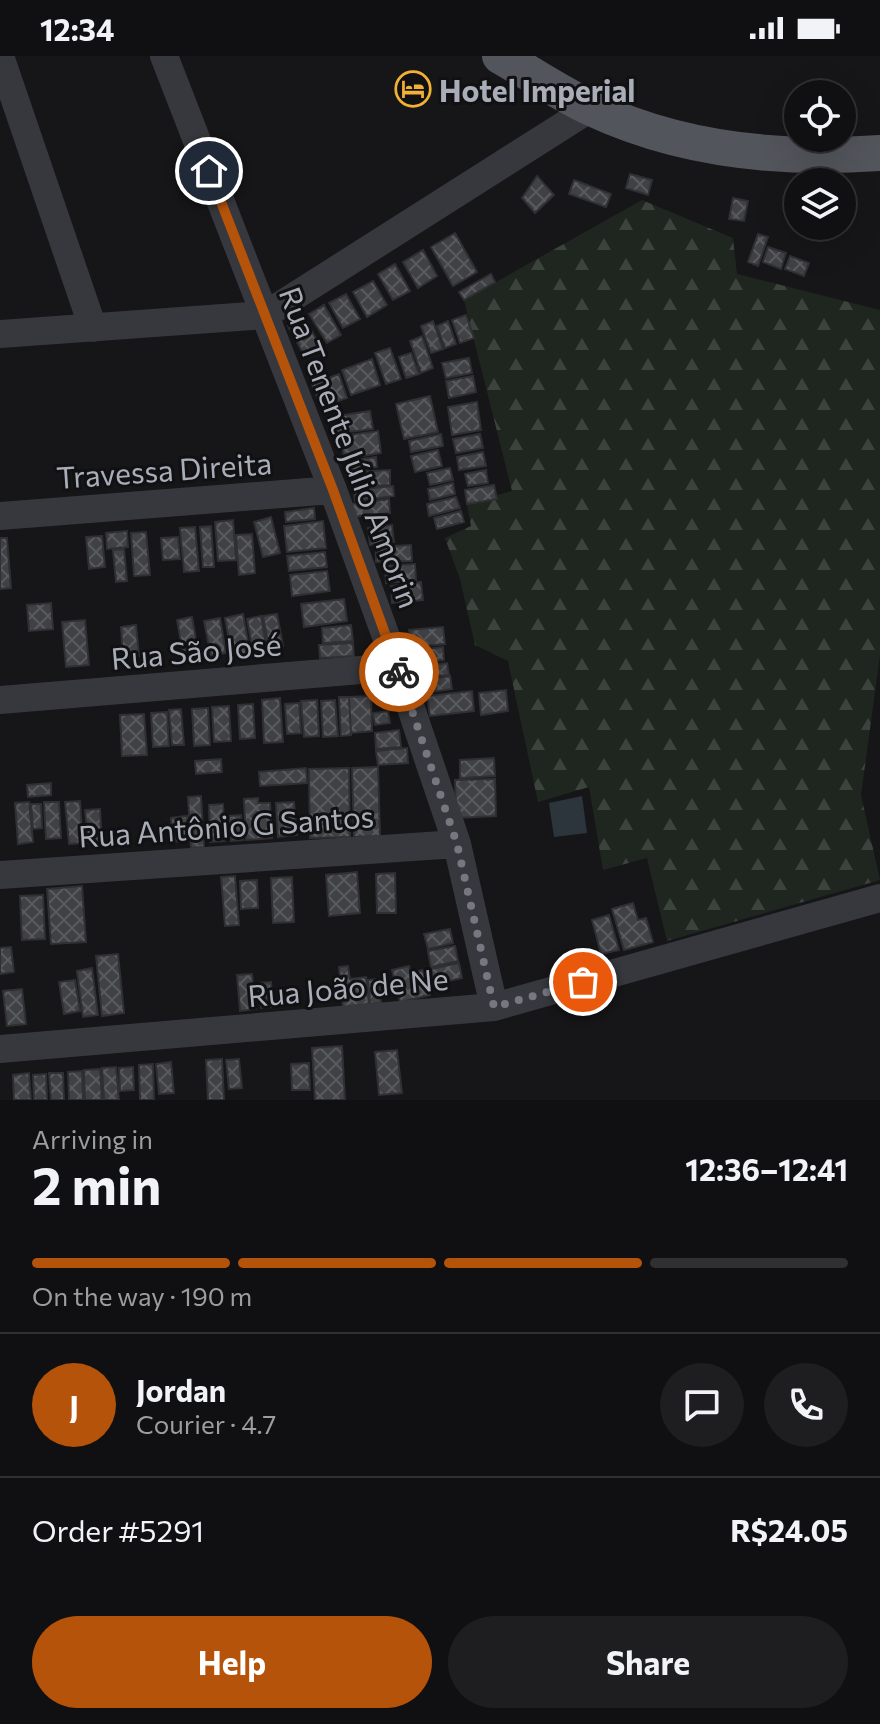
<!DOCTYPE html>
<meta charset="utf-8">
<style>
body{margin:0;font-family:Commissioner,sans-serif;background:#1e1e20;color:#f1f3f6;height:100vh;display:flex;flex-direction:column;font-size:30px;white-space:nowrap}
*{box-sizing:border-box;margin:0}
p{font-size:26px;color:#9c9d9f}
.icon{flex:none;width:44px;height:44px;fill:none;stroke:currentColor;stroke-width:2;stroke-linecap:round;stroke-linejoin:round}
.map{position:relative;height:1044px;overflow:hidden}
.sheet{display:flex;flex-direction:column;background:#101012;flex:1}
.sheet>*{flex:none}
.tools{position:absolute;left:784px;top:24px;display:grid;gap:16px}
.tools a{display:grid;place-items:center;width:72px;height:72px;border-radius:50%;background:#101012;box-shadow:0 8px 32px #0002,0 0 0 2px #303032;font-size:40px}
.pin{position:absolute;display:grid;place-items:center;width:68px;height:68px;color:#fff;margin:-34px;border:4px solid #fff;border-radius:50%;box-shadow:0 2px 8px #0007}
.courier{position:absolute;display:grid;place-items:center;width:80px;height:80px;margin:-40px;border:6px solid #b45309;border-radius:50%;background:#fff;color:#222;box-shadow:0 2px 10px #0007}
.head em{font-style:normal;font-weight:700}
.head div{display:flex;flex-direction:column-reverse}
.head{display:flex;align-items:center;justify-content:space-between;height:136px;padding:0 32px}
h1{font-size:52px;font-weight:700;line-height:60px}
.bar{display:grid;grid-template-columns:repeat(4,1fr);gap:12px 8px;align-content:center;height:96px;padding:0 32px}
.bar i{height:10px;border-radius:6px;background:#303032}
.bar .current{background:#b45309}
.bar p{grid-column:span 4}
.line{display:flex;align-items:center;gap:20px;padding:0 32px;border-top:2px solid #303032}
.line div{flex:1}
.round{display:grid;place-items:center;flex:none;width:84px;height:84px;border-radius:42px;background:#1e1e20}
.button{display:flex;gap:16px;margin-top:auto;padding:16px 32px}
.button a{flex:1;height:92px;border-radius:48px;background:#b45309;color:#fff;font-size:32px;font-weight:700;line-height:92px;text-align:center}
.button a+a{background:#1e1e20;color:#f1f3f6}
.status{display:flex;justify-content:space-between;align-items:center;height:56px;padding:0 40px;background:#101012;direction:ltr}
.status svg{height:22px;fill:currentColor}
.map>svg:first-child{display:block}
.forest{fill:url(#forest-firs)}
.water{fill:#2c353c}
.building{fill:url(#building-cross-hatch);stroke:#303034;stroke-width:2}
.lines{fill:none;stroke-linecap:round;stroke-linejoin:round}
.minor{stroke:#37383d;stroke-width:28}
.major{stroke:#53555c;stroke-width:36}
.done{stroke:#757880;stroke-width:8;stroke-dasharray:0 14.4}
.route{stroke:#b45309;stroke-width:10}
.labels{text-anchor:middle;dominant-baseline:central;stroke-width:6;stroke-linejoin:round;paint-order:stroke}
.poi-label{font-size:30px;font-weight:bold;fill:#a8adb8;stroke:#111113;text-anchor:start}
.street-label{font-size:30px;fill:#a8adb8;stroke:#111113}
</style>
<div class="status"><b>12:34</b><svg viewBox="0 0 49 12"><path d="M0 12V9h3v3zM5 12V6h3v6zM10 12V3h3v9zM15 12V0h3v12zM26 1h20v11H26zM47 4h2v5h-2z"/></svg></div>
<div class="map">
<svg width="880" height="1044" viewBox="0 0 880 1044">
<defs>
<pattern id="forest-firs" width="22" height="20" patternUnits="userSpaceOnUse" patternTransform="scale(2)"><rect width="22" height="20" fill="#1e261f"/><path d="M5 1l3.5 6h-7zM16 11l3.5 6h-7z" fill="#3c433d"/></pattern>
<pattern id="building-cross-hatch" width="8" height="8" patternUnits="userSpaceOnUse" patternTransform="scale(2)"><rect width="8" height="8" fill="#404145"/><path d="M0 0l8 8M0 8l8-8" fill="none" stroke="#595a5e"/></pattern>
</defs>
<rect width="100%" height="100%" fill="#161618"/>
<path class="forest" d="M642,144L733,182L737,218L880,254V599L861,739L880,824L667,885L647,802L603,814L589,731L538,746L508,605L475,589L460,523L445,482L471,470L467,448L512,435L464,244Z"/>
<path class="water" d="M582,740L587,777L554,781L549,747Z"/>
<path class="building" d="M630,118L652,124L648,139L626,132Z
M537,120L554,139L535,157L522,142Z
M574,124L611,138L606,151L569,138Z
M733,142L748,145L744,165L729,163Z
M455,177L477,216L453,230L431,191Z
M758,178L768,181L758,210L748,206Z
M768,191L786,197L781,213L763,206Z
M423,194L437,220L418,232L403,206Z
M790,200L809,207L804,220L785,213Z
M395,208L410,235L393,244L378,218Z
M491,218L495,226L464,244L459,236Z
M373,225L387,249L367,261L353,236Z
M346,238L360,263L343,272L329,247Z
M324,249L341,279L327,287L309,258Z
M466,259L474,282L460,287L452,264Z
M304,261L320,290L304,299L288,270Z
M433,265L443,293L431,297L421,270Z
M448,265L456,288L445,292L437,270Z
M422,280L433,312L421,317L410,285Z
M390,292L401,323L386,328L375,297Z
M411,297L419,318L406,322L399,301Z
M469,302L472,317L446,322L442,307Z
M372,303L380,329L351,339L342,314Z
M339,318L347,342L321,351L312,328Z
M473,320L476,336L449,342L446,325Z
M430,340L438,376L404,383L396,348Z
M477,346L481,374L452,379L448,351Z
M370,355L373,373L333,378L331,361Z
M378,375L381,397L344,403L341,380Z
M441,378L443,390L411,396L409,385Z
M480,378L483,392L456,397L453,383Z
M438,394L442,410L415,416L411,400Z
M483,396L486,410L459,414L457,401Z
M376,401L377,411L350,415L349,405Z
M450,412L453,424L430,429L427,417Z
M390,414V429L353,431L352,416Z
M486,414L488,427L468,430L465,418Z
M453,427L455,438L430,444L428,433Z
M494,429L497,443L467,448L465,434Z
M393,430L394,440L355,445L354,434Z
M456,441L460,452L429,460L427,448Z
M389,443L390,457L353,461L351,448Z
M314,452L315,463L286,466L285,456Z
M461,455L464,466L437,473L434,462Z
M271,461L280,497L263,501L254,466Z
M233,464L236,504L218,505L215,466Z
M323,465L326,492L287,496L284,470Z
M392,469L394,486L370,489L368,472Z
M211,470L214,511H203L200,471Z
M195,471L199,515L184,516L180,472Z
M127,475L128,491L107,493L106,477Z
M146,476L150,519L134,520L131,477Z
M252,478L255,517L239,519L236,479Z
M102,480L105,511L89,513L86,481Z
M178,481L180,503L163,504L161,482Z
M0,482H7L11,532L0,533Z
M411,489L412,505L376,506V491Z
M124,493L127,525L116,526L113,494Z
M325,496L327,511L289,515L287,500Z
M415,508L416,524L386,527L385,510Z
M327,515L330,535L292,540L290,519Z
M421,526L423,544L392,547L391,530Z
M344,543L347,565L304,571L301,548Z
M51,547L53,573L29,575L27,549Z
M243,558L250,597L232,601L225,562Z
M277,558L283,590L269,593L263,560Z
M261,560L267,593L253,595L247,563Z
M192,561L199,601L184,604L177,564Z
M220,562L226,597L211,600L204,565Z
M85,564L89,609L66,611L62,566Z
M136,569L139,600L123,601L121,571Z
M351,569L353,585L323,587L322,572Z
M443,571L445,588L411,591L409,574Z
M353,587L354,600L320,602L319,589Z
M443,591L444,604L416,608L415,594Z
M447,607L449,619L424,622L423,610Z
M450,620L452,633L425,637L423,624Z
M506,634L508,655L481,659L479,637Z
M472,635L474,655L430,660L427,640Z
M371,640L372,675L351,677L349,641Z
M339,641H349L351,679L341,680Z
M280,642L283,686L264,687L262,644Z
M317,644L319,680L304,681L301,645Z
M335,644L338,680L323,681L321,645Z
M299,647L301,677L287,678L285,648Z
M253,648L255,682L240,683L238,649Z
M229,650L231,685L214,686L212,651Z
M208,652L210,689L194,690L192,653Z
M181,653L184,689H172L169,654Z
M388,655L390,667L375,669L373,657Z
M167,656L169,690L153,691L151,657Z
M144,658L147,699L122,700L120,659Z
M399,674L401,691L376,693L375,677Z
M407,692L408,707L378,709L376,695Z
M494,702L495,720L460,722V704Z
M221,703L222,716L196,718L195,705Z
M378,711L380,780L354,781L352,712Z
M306,712L307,727L260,730L259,716Z
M349,712L350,781L310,782L309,713Z
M495,723L496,760L456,762L455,724Z
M51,727V739L28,741L27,729Z
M201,740L204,791L191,792L188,741Z
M258,742V747H270L272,782L246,784L244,743Z
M80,745L83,787L69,788L65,746Z
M29,746L33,786L18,788L15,747Z
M44,746H59L61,782L46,783Z
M294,746L297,779L278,781L276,747Z
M31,748H41L42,772L33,773Z
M223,748L225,785L210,786L209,749Z
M100,753L102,786L88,787L85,754Z
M241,759L243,784L231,785L229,760Z
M187,760L188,785L172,786L171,762Z
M357,816L360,857L329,860L326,819Z
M395,817L396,857H377L376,818Z
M235,820L239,869L225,870L221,821Z
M292,821L294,866L273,867L271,822Z
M257,824L258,852L241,853L240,825Z
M82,830L86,886L51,888L47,833Z
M43,839L45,883L22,884L20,840Z
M633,847L638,864L646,862L653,886L624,894L612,853Z
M609,859L619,894L601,898L592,864Z
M450,873L453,887L428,893L424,878Z
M455,890L458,905L431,911L428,895Z
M11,891L14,916L0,918V892Z
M118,898L124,957L102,960L96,900Z
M459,907L462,922L434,928L431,913Z
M348,910L350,923L366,921L369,948L343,951L339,911Z
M409,910L411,917L423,914L430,939L400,946L392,914Z
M92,912L98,959L83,961L77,915Z
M252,918L256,953L240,955L237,919Z
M379,923L381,947L370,948L368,924Z
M75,924L80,955L64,958L59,926Z
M271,926L273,951L261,952L258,927Z
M22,933L26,968L7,970L3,935Z
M342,990L345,1044H315L312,992Z
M397,994L402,1037L379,1039L375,996Z
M222,1003L224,1044H208L206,1004Z
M239,1003L242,1032L229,1033L226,1004Z
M171,1006L174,1037L159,1038L156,1008Z
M309,1007L310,1034H292L291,1008Z
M153,1008L154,1044H140L139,1009Z
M116,1011L119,1044H104L102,1012Z
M133,1011L134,1034L120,1035L119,1012Z
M100,1013L102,1044H85L84,1014Z
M82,1015L83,1044H69L68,1016Z
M29,1017L31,1044H14L13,1019Z
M49,1017H63L64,1044H51Z
M46,1018L47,1044H34L33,1019Z"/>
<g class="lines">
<path class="minor" d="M0,0L93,272
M164,0L333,434L397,611L457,788L494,951
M0,278L265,259L591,52
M0,460L333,434
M0,644L397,611
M0,819L457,788
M0,993L494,951L880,842"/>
<path class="major" d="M500,0C530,17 559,37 591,52C680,94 783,104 880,97"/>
</g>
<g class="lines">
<path class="done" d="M399,616L457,788L494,951L583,926"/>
<path class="route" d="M209,115L333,434L399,616"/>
</g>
<defs>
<symbol id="hotel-ring" viewBox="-11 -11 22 22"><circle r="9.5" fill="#111113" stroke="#f2b134" stroke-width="1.5"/><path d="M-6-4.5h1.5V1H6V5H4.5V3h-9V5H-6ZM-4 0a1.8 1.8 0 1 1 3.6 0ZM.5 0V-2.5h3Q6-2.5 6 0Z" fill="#f2b134"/></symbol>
</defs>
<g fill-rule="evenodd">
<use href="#hotel-ring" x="393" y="13" width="40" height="40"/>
</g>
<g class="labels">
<g class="poi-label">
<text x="439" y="33">Hotel Imperial</text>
</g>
<g class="street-label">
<text transform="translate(351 391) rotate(69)">Rua Tenente Júlio Amorin</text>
<text transform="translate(164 413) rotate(-4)">Travessa Direita</text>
<text transform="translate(196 594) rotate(-5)">Rua São José</text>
<text transform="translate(226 769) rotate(-4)">Rua Antônio G Santos</text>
<text transform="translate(348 930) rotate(-5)">Rua João de Ne</text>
</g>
</g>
</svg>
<div class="tools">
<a><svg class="icon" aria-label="locate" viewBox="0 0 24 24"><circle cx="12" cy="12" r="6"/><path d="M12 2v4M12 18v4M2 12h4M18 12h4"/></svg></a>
<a><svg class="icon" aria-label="layers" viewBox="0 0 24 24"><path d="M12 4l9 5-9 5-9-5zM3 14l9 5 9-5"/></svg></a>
</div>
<div class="pin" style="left:583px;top:926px;background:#ea580c"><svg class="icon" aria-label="bag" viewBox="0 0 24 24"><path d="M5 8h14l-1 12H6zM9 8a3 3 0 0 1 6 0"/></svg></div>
<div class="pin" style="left:209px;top:115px;background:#1f2937"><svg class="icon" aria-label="home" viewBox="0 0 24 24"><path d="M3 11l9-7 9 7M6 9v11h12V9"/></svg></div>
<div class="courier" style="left:399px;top:616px"><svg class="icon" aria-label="bike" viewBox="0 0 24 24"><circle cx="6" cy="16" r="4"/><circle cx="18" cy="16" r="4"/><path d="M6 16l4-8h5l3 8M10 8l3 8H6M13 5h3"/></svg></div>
</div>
<section class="sheet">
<div class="head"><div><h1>2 min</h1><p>Arriving in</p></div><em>12:36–12:41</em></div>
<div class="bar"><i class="current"></i><i class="current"></i><i class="current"></i><i></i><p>On the way · 190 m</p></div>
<div class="line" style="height:144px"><b class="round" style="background:#b45309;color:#fff">J</b><div><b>Jordan</b><p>Courier · 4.7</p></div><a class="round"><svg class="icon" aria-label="chat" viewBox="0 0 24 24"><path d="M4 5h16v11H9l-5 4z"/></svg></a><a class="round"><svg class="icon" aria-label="phone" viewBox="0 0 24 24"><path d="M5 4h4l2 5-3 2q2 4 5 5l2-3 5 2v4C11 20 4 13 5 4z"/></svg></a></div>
<div class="line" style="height:104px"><div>Order #5291</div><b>R$24.05</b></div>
<div class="button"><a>Help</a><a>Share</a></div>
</section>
